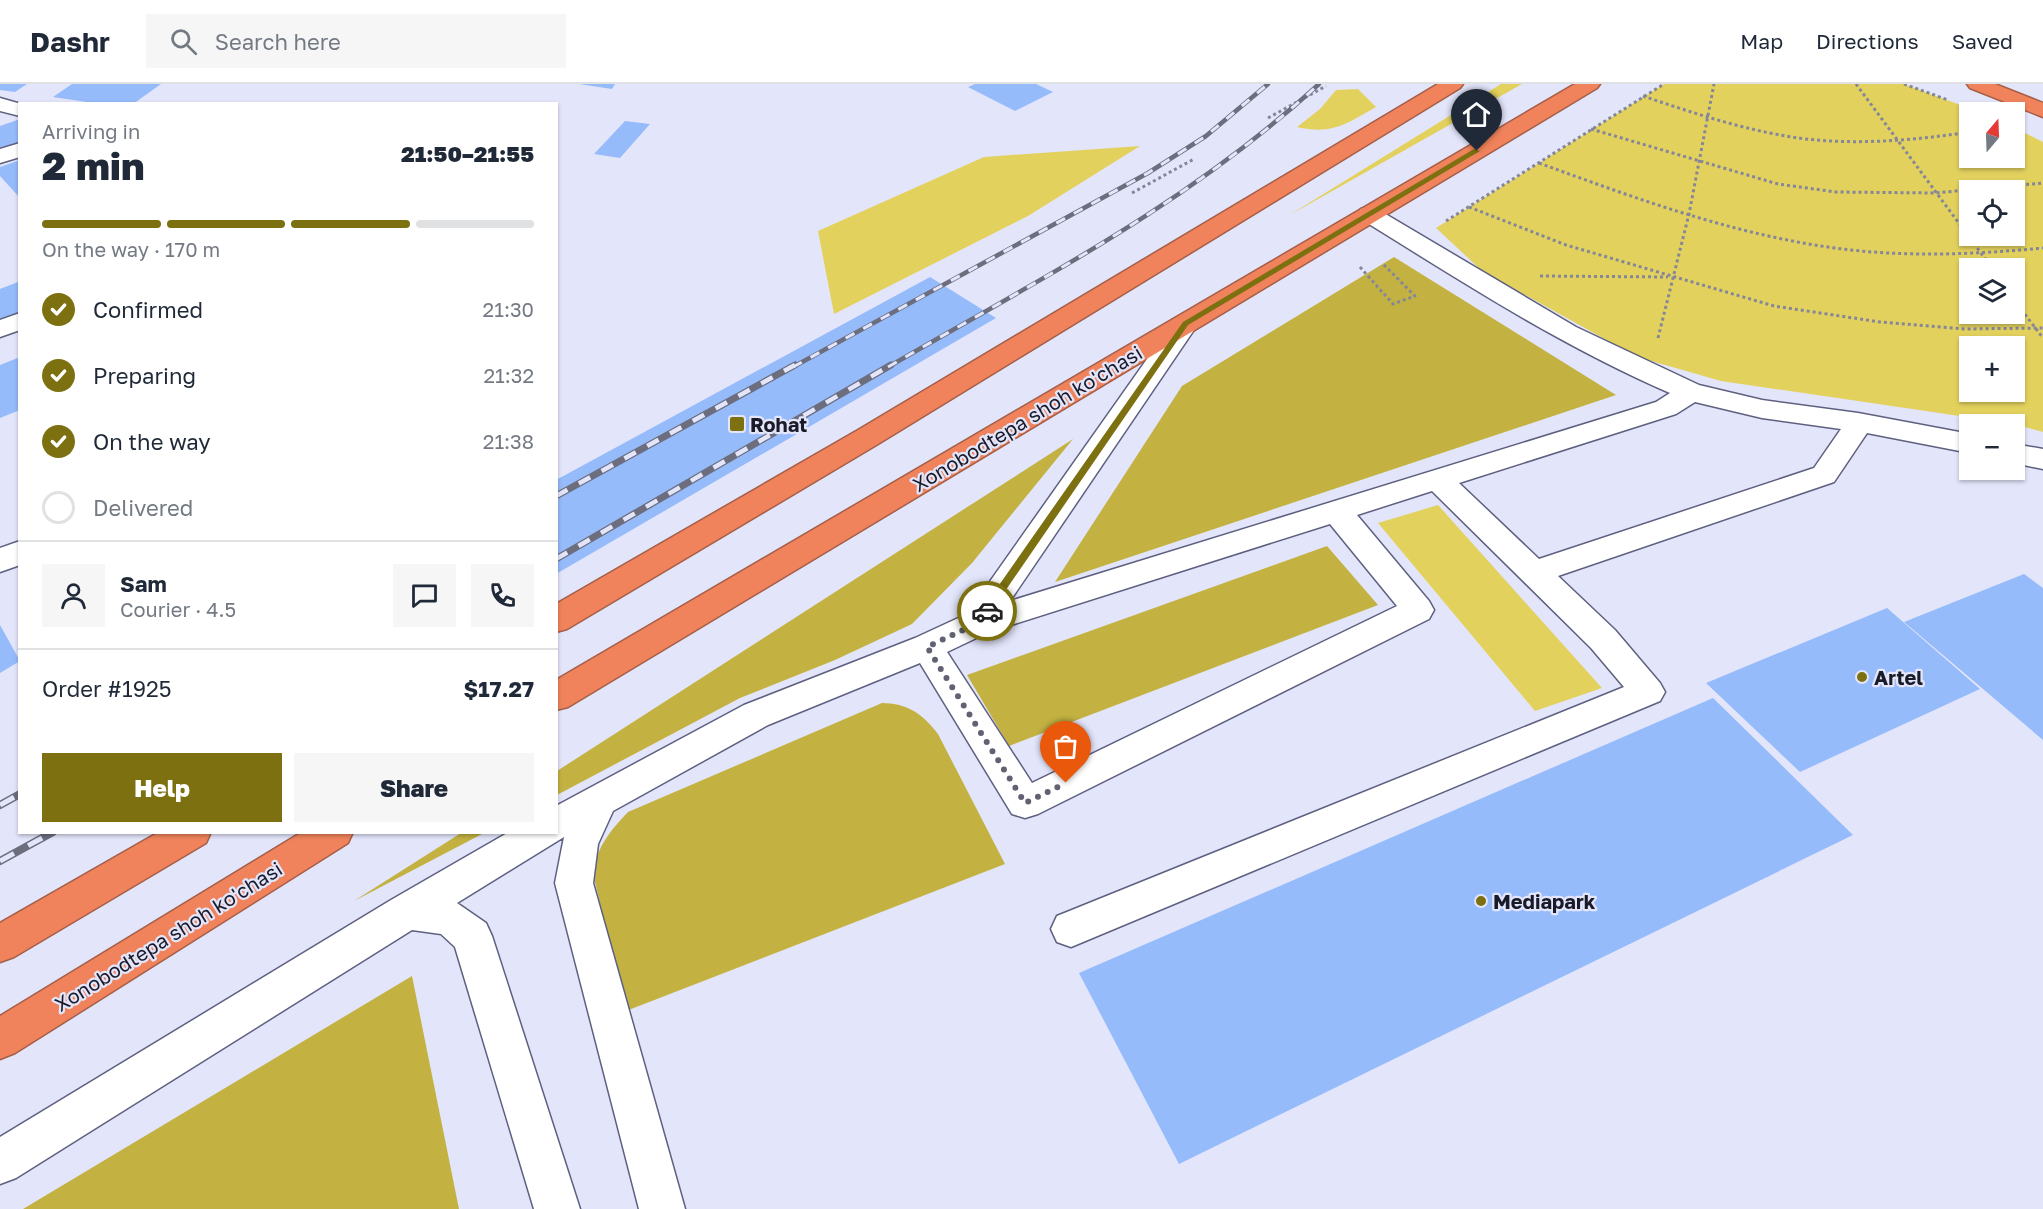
<!DOCTYPE html>
<meta charset="utf-8">
<style>
body{margin:0;font-family:"Golos Text",sans-serif;background:#f6f6f7;color:#1f2937;height:100vh;display:flex;flex-direction:column;font-size:22px;white-space:nowrap}
*{box-sizing:border-box;margin:0}
p{font-size:20px;color:#747a83}
.icon{flex:none;width:33px;height:33px;fill:none;stroke:currentColor;stroke-width:2;stroke-linecap:round;stroke-linejoin:round}
.map{position:relative;flex:1;overflow:hidden}
.panel{position:absolute;left:18px;top:18px;width:540px;height:732px;display:flex;flex-direction:column;background:#fff;border-radius:0px;box-shadow:0 2px 4px #0004}
.panel>*{flex:none}
.needle{width:39px;rotate:19deg}
.fabs{position:absolute;left:1959px;top:18px;display:grid;gap:12px}
.fabs a{display:grid;place-items:center;width:66px;height:66px;border-radius:0px;background:#fff;box-shadow:0 2px 4px #0004;font-size:30px}
.pin{position:absolute;display:grid;place-items:center;width:51px;height:51px;color:#fff;margin:-62px -26px;border-radius:50% 50% 50% 0;rotate:-45deg;box-shadow:0 0 6px #0007}
.pin .icon{rotate:45deg}
.courier{position:absolute;display:grid;place-items:center;width:60px;height:60px;margin:-30px;border:4px solid #7d7010;border-radius:50%;background:#fff;color:#222;box-shadow:0 2px 8px #0007}
.head em{font-style:normal;font-weight:800}
.head div{display:flex;flex-direction:column-reverse}
.head{display:flex;align-items:center;justify-content:space-between;height:102px;padding:0 24px}
h1{font-size:39px;font-weight:800;line-height:45px}
.bar{display:grid;grid-template-columns:repeat(4,1fr);gap:9px 6px;align-content:center;height:72px;padding:0 24px}
.bar i{height:8px;border-radius:4px;background:#e0e1e3}
.bar .current{background:#7d7010}
.bar p{grid-column:span 4}
.line{display:flex;align-items:center;gap:15px;padding:0 24px;border-top:2px solid #e0e1e3}
.line div{flex:1}
.round{display:grid;place-items:center;flex:none;width:63px;height:63px;border-radius:0px;background:#f6f6f7}
ol{padding:0 24px;list-style:none}
li{display:flex;align-items:center;gap:18px;height:66px}
li p{margin-inline-start:auto}
li .icon{padding:6px;border-radius:50%;background:#7d7010;color:#fff;stroke-width:4}
li:last-child{color:#747a83}
li i{width:33px;height:33px;border:3px solid #e0e1e3;border-radius:50%}
.button{display:flex;gap:12px;margin-top:auto;padding:12px 24px}
.button a{flex:1;height:69px;border-radius:0px;background:#7d7010;color:#fff;font-size:24px;font-weight:800;line-height:69px;text-align:center}
.button a+a{background:#f6f6f7;color:#1f2937}
header{display:flex;align-items:center;gap:36px;box-sizing:border-box;height:84px;padding:0 30px;background:#fff;border-bottom:2px solid #e0e1e3}
header strong{font-size:28px}
nav{display:flex;gap:33px;margin-inline-start:auto;font-size:21px}
.search{width:420px;height:54px;background:#f6f6f7;display:flex;align-items:center;gap:15px;box-sizing:border-box;padding:0 21px;border-radius:0px;color:#747a83;font-size:22px}
.map>svg:first-child{display:block}
.green{fill:#e3d15e;fill-rule:evenodd}
.forest{fill:#c3b241}
.building{fill:#96bbfb}
.lines{fill:none;stroke-linecap:round;stroke-linejoin:round}
.minor-casing{stroke:#5e6080;stroke-width:3}
.highway-casing{stroke:#a55f49;stroke-width:3}
.path{stroke:#858799;stroke-width:3;stroke-dasharray:3 3;stroke-linecap:butt}
.minor{fill:#fff;fill-rule:evenodd}
.highway{fill:#f0835b;fill-rule:evenodd}
.rail-far2-casing{stroke:#6c6e7e;stroke-width:4.5}
.rail-far1-casing{stroke:#6c6e7e;stroke-width:7}
.rail-casing{stroke:#6c6e7e;stroke-width:8}
.rail-far2{stroke:#e3e5fb;stroke-width:3;stroke-dasharray:10;stroke-linecap:butt}
.rail-far1{stroke:#e3e5fb;stroke-width:4.5;stroke-dasharray:13;stroke-linecap:butt}
.rail{stroke:#e3e5fb;stroke-width:5;stroke-dasharray:16;stroke-linecap:butt}
.route{fill:#7d7010}
.done{stroke:#606272;stroke-width:6;stroke-dasharray:0 10.8}
.poi-dot{fill:#7d7010;stroke:#e3e5fb;stroke-width:2}
.labels{text-anchor:middle;dominant-baseline:central;stroke-width:4.5;stroke-linejoin:round;paint-order:stroke}
.street-label{font-size:20px;fill:#1a1b28;stroke:#e3e5fb}
.poi-label{font-size:20px;font-weight:bold;fill:#1a1b28;stroke:#e3e5fb;text-anchor:start}
</style>
<header>
<strong>Dashr</strong>
<div class="search"><svg class="icon" aria-label="search" viewBox="0 0 24 24"><circle cx="10" cy="10" r="6"/><path d="M15 15l6 6"/></svg>Search here</div>
<nav><a>Map</a><a>Directions</a><a>Saved</a></nav>
</header>
<div class="map">
<svg width="2043" height="1125" viewBox="0 0 2043 1125">
<rect width="100%" height="100%" fill="#e3e5fb"/>
<path class="green" d="M1501,0H1522L1288,132Z
M1664,0H1904L1979,28H1970V74H2014L2015,44L2043,58V348L2014,340L1721,297L1637,273L1482,187L1436,144ZM1970,106H2014V152H1970ZM1970,184H2014V230H1970ZM1970,262H2014V308H1970Z
M1358,5L1376,23C1346,40 1332,51 1297,43L1320,25L1336,6Z
M1140,62L1028,132L834,230L818,147L984,73Z
M1438,421L1602,604L1535,627L1378,439Z"/>
<path class="forest" d="M1394,173L1616,311L1055,498L1182,302Z
M1073,355L972,479L912,540L835,576L740,614L557,711V687Z
M1327,462L1378,521L1009,662L967,591Z
M882,619C907,619 923,630 938,650L1005,780L626,927L593,790C596,764 610,747 628,728Z
M461,748L484,749L354,817L461,749Z
M412,892L459,1125H23Z"/>
<path class="building" d="M0,0H27L15,8L0,6Z
M72,0H161L133,20H100L53,13Z
M579,0H615L612,5Z
M975,0H1036L1053,8L1015,27L968,3Z
M20,35V62L0,69V42Z
M625,37L650,40L620,74L594,70Z
M20,76V114L0,92V83Z
M930,193L996,234L556,490V396Z
M18,198L20,230L0,238V205Z
M20,273V326L0,334V281Z
M2024,490L2043,504V656L1904,538Z
M1887,524L1980,605L1800,688L1706,599Z
M0,541L20,577L0,589Z
M1713,614L1853,751L1179,1080L1079,889Z"/>
<g class="lines">
<defs>
<path id="minor" d="M0,14L21,20L20,32L0,27Z
M20,59V73L0,79V65Z
M1369,123L1377,125L1576,243L1699,301L1762,316L1858,329L1970,350V369L1867,349L1834,398L1558,492L1615,546L1660,599L1665,608L1660,617L1071,863L1057,858L1051,845L1057,832L1624,603L1591,564L1432,407L1357,431L1429,517L1434,526L1429,535L1038,730L1025,734L1012,730L920,579L768,641L613,727L598,760L593,799L685,1125H639L555,799L564,753L457,819L486,839L492,852L580,1125H534L455,863L441,850L412,846L83,1052L16,1094L0,1100V1053L391,816L509,748H556V722L744,621L915,554L967,530L1176,234L1185,232L1194,234L1198,240L1010,517L1656,318L1670,309C1561,262 1461,197 1361,135L1357,130L1361,125ZM1695,318L1762,334L1841,345L1814,384L1539,475L1459,399L1676,330ZM1330,440L1397,522L1032,699L947,568L989,548Z
M20,229V246L0,253V236Z
M2014,360L2043,365V385L2014,379Z
M20,457V481L0,488V464Z"/>
<path id="highway" d="M1438,0H1463L1460,4L878,360L567,545L556,548V520L858,346Z
M1575,0H1600L1597,4L568,623L556,626V596Z
M1967,0H1995L2043,19V33L1970,4Z
M159,748H211L206,759L14,873L0,878V839Z
M302,748H353L348,759L15,969L0,975V932Z"/>
</defs>
<use href="#minor" class="minor-casing"/>
<use href="#highway" class="highway-casing"/>
<path class="path" d="M1856,0L1992,184
M1904,0L1948,16
M1643,12C1696,30 1750,48 1806,55C1861,61 1916,56 1970,48
M1268,34L1326,2
M1591,45L1778,100L1836,108L1934,109L2043,99
M1539,79C1640,116 1743,154 1851,166C1915,173 1979,170 2043,164
M1132,109L1194,75
M1469,123L1566,161L1774,222L1880,238L1964,245L2043,244
M1446,137L1664,0
M1360,183L1393,220L1415,212L1382,179
M1540,192L1668,193
M2014,216L2043,254
M1658,254L1689,130L1714,0"/>
<use href="#minor" class="minor"/>
<use href="#highway" class="highway"/>
<defs>
<path id="rail-far2" d="M793,283L1148,89L1206,52L1268,0
M888,283C1040,195 1188,120 1319,0"/>
<path id="rail-far1" d="M556,412L795,281
M556,475L891,281"/>
<path id="rail" d="M0,721L20,710
M0,777L53,748"/>
</defs>
<use href="#rail-far2" class="rail-far2-casing"/>
<use href="#rail-far1" class="rail-far1-casing"/>
<use href="#rail" class="rail-casing"/>
<use href="#rail-far2" class="rail-far2"/>
<use href="#rail-far1" class="rail-far1"/>
<use href="#rail" class="rail"/>
</g>
<path class="route" d="M1474,65L1480,67L1188,241L990,529H983V524L1183,238Z"/>
<g class="lines">
<path class="done" d="M987,527L978,539L927,563L1025,719L1066,699"/>
</g>
<g class="poi-dot">
<rect x="729" y="332" width="16" height="16" rx="3"/>
<circle cx="1862" cy="593" r="6"/>
<circle cx="1481" cy="817" r="6"/>
</g>
<g class="labels">
<g class="street-label">
<text transform="translate(1027 334) rotate(-31)">Xonobodtepa shoh ko'chasi</text>
<text transform="translate(168 852) rotate(-32)">Xonobodtepa shoh ko'chasi</text>
</g>
<g class="poi-label">
<text x="750" y="340">Rohat</text>
<text x="1874" y="593">Artel</text>
<text x="1493" y="817">Mediapark</text>
</g>
</g>
</svg>
<div class="fabs">
<a><svg class="needle" viewBox="-14 -14 28 28"><path d="M0-13l5 13h-10z" fill="#e53935"/><path d="M0 13l5-13h-10z" fill="#747a83"/></svg></a>
<a><svg class="icon" aria-label="locate" viewBox="0 0 24 24"><circle cx="12" cy="12" r="6"/><path d="M12 2v4M12 18v4M2 12h4M18 12h4"/></svg></a>
<a><svg class="icon" aria-label="layers" viewBox="0 0 24 24"><path d="M12 4l9 5-9 5-9-5zM3 14l9 5 9-5"/></svg></a>
<a>+</a>
<a>−</a>
</div>
<div class="pin" style="left:1066px;top:699px;background:#ea580c"><svg class="icon" aria-label="bag" viewBox="0 0 24 24"><path d="M5 8h14l-1 12H6zM9 8a3 3 0 0 1 6 0"/></svg></div>
<div class="pin" style="left:1477px;top:67px;background:#1f2937"><svg class="icon" aria-label="home" viewBox="0 0 24 24"><path d="M3 11l9-7 9 7M6 9v11h12V9"/></svg></div>
<div class="courier" style="left:987px;top:527px"><svg class="icon" aria-label="car" viewBox="0 0 24 24"><path d="M5 17H2v-5l4-1 3-4h7l3 4 3 1v5h-3M9 17h6M6 11h13"/><circle cx="7" cy="17" r="2"/><circle cx="17" cy="17" r="2"/></svg></div>
<section class="panel">
<div class="head"><div><h1>2 min</h1><p>Arriving in</p></div><em>21:50–21:55</em></div>
<div class="bar"><i class="current"></i><i class="current"></i><i class="current"></i><i></i><p>On the way · 170 m</p></div>
<ol>
<li><svg class="icon" aria-label="check" viewBox="0 0 24 24"><path d="M5 12l5 5 9-10"/></svg>Confirmed<p>21:30</p></li>
<li><svg class="icon" aria-label="check" viewBox="0 0 24 24"><path d="M5 12l5 5 9-10"/></svg>Preparing<p>21:32</p></li>
<li><svg class="icon" aria-label="check" viewBox="0 0 24 24"><path d="M5 12l5 5 9-10"/></svg>On the way<p>21:38</p></li>
<li><i></i>Delivered</li>
</ol>
<div class="line" style="height:108px"><a class="round"><svg class="icon" aria-label="person" viewBox="0 0 24 24"><circle cx="12" cy="8" r="4"/><path d="M4 21q1-7 8-7t8 7"/></svg></a><div><b>Sam</b><p>Courier · 4.5</p></div><a class="round"><svg class="icon" aria-label="chat" viewBox="0 0 24 24"><path d="M4 5h16v11H9l-5 4z"/></svg></a><a class="round"><svg class="icon" aria-label="phone" viewBox="0 0 24 24"><path d="M5 4h4l2 5-3 2q2 4 5 5l2-3 5 2v4C11 20 4 13 5 4z"/></svg></a></div>
<div class="line" style="height:78px"><div>Order #1925</div><b>$17.27</b></div>
<div class="button"><a>Help</a><a>Share</a></div>
</section>
</div>
